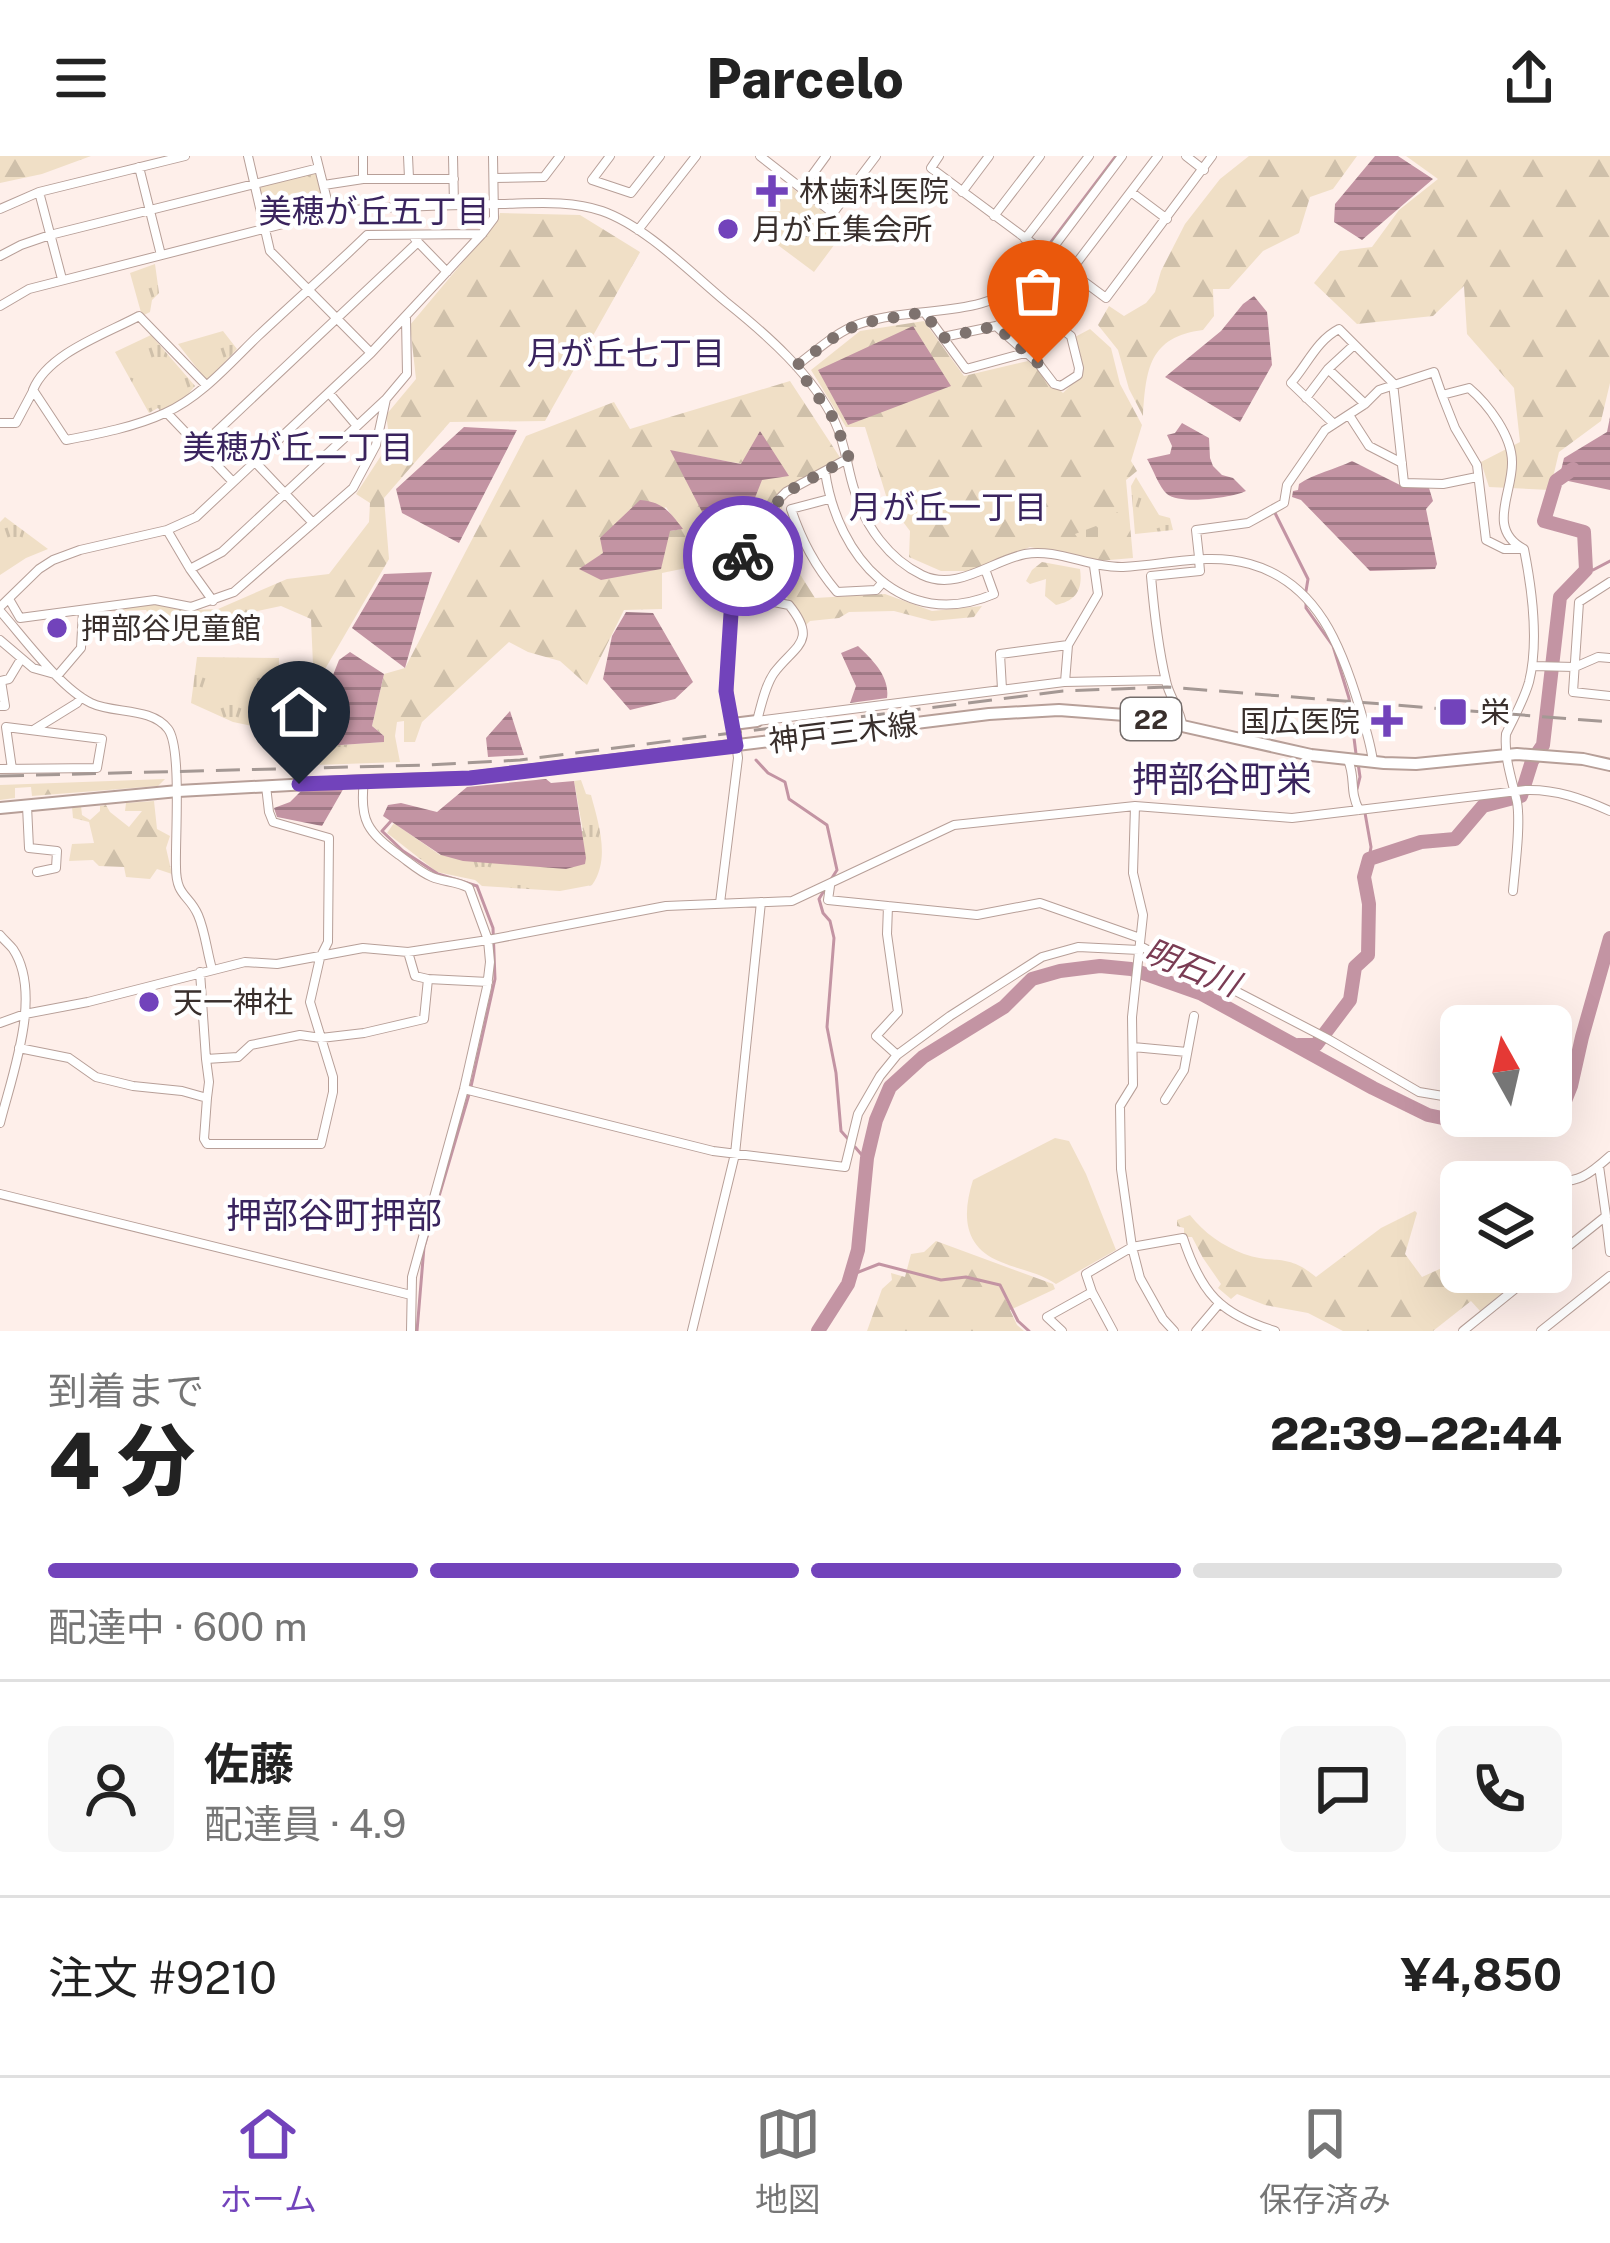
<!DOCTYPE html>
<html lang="ja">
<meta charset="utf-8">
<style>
body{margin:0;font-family:"Public Sans","Noto Sans JP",sans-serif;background:#f6f6f6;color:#222;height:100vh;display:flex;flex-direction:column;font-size:45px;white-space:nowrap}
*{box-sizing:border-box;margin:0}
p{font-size:39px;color:#767676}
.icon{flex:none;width:66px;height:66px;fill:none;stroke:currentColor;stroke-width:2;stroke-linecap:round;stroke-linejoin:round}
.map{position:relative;height:1175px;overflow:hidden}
.details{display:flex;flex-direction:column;background:#fff;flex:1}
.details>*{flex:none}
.needle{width:78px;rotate:352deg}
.buttons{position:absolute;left:1440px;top:849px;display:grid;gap:24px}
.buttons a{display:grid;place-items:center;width:132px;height:132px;border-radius:18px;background:#fff;box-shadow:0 12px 48px #0002;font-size:60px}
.pin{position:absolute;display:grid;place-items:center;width:102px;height:102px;color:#fff;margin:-123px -51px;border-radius:50% 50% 50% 0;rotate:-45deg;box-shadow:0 0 12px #0007}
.pin .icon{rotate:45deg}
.courier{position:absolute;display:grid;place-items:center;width:120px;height:120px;margin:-60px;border:9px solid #7243bb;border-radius:50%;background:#fff;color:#222;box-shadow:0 3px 15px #0007}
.summary em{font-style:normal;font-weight:800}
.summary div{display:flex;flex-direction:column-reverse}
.summary{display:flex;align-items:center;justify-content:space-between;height:204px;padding:0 48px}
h1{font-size:78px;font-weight:800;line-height:90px}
.bar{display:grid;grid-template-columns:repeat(4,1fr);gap:18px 12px;align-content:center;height:144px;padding:0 48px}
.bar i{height:15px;border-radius:9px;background:#e0e0e0}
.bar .active{background:#7243bb}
.bar p{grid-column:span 4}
.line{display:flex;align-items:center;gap:30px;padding:0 48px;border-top:3px solid #e0e0e0}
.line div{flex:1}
.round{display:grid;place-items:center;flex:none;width:126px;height:126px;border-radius:18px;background:#f6f6f6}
header{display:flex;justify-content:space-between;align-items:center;height:156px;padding:0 48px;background:#fff;font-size:54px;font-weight:800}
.tabs{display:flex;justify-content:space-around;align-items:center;height:168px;border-top:3px solid #e0e0e0;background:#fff;font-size:33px;color:#767676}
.tabs a{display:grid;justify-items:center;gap:6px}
.tabs .active{color:#7243bb}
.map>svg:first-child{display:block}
.grass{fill:url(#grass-tufts)}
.forest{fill:url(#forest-firs);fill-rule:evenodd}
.cemetery{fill:url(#cemetery-stones)}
.pitch{fill:#f0dfc6}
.water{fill:url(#water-rules)}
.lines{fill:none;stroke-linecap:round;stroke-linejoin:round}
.stream{stroke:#c394a3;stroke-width:3}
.river{stroke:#c394a3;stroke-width:14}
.minor-casing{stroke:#b79f98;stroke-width:10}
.major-casing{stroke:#b79f98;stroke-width:14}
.minor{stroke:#fff;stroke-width:8}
.major{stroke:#fff;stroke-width:10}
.rail{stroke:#a49894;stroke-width:3;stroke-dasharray:24 12;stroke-linecap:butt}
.done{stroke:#7e726e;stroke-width:12;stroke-dasharray:0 21.6}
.route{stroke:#7243bb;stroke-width:15}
.poi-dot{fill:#7243bb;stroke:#fff;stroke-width:4.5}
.labels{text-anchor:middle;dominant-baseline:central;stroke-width:9;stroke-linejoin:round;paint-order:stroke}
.shield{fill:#fff;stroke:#746d6b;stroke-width:3}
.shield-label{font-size:27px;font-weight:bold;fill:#392f2c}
.poi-label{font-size:30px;fill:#392f2c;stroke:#fff;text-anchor:start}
.street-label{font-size:30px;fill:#392f2c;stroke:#fff}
.neighbourhood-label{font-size:33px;fill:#3a245e;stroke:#fff}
.water-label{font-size:33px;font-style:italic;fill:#7a3c54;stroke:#fff}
.quarter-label{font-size:36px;fill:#3a245e;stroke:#fff}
</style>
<header><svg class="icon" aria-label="menu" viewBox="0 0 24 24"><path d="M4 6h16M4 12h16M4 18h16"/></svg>Parcelo<svg class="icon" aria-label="share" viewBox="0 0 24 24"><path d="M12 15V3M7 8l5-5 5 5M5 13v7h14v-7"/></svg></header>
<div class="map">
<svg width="1610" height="1175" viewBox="0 0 1610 1175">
<defs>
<pattern id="grass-tufts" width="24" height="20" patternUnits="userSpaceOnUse" patternTransform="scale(3)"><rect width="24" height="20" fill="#f0dfc6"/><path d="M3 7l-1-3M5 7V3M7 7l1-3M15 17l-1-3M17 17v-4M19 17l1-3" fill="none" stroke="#cfc0aa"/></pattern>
<pattern id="forest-firs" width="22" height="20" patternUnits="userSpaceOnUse" patternTransform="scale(3)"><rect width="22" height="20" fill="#f0dfc6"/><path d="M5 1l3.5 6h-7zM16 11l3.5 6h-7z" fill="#cfc0aa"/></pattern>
<pattern id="cemetery-stones" width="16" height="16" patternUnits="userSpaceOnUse" patternTransform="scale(3)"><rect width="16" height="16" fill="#f0dfc6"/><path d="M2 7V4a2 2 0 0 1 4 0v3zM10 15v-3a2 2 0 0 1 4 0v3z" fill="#cfc0aa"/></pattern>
<pattern id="water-rules" width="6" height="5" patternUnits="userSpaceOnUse" patternTransform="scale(3)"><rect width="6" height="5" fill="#c394a3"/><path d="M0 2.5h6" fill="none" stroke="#9f7985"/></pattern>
</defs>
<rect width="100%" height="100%" fill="#feefea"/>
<path class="grass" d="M316,13L324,49L267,64L258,30Z
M788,29L846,73L814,116L755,72Z
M155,108L159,137L152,144L150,156L142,160L130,117Z
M223,175L237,193L207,225L178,188Z
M151,179L195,230L184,243L161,256L158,252L149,257L115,196Z
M1136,321L1159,359L1170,362L1173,374L1135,378L1131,330Z
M5,361L48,393L26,402L0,419V366Z
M197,501L279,502L278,570L272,574L233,566L191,547Z
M384,580H395L400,606L316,609L314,601L309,596L312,585L326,590L383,586Z
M581,624L586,638L591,639C598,666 611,703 592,729L560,735L482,730L475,724L437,716L387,677L394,667L440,699L583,675L574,625Z"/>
<path class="forest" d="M0,0H91L42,18L0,27Z
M1249,0H1357L1333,33L1310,41L1299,77L1263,95L1229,133H1213L1214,160L1203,174C1149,181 1146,213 1143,260L1129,233L1118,194L1098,169L1109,150L1124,160L1146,147L1155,136L1161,115L1185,68L1220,23Z
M1406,0H1610V227L1601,265L1559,296L1550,334L1489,331L1481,306L1520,286L1514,232L1467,178L1464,130L1433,160L1357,168L1314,127L1340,95L1372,91L1399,54L1438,23Z
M500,57L580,59L640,96L545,265L450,266L384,342L389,403L314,532L311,463L281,450L234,460L152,463L146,454L100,455L152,447L190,454L218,453L287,423L329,418L369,366L370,347L356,338L390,286L386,259L416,223L410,169L498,64Z
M924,165L964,220L1028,205L1063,237C1086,215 1083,211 1075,181L1090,173L1111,192L1120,228L1142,269L1131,305L1137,315L1126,324L1133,402L1098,405L1030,391L971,415H941L909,401L910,375L888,346L865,271H846L811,214L860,175Z
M790,225L841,303L780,335L740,401L662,417V453L624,454L587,529L560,505L528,496L509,486L422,566L415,586H404V565L397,566L395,580H384L372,570L384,518L405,512L526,280L614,246L630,273ZM760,277L713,376L672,295L742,308ZM666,351L681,373L670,375L580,414Z
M785,342L774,377L815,442L885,438L932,455L982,450L974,461L932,465L894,455L849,456L839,462L810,465L802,473L787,441L744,437V404L760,384Z
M1042,406L1080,413C1083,434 1076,445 1056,449L1045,440L1046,423L1030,428L1026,425L1032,414Z
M165,623L158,630L32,640L31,631L15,632V642L0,644V629Z
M154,645L157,673L170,680L166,692L172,718L157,713L150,723L126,721L124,711L99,710L93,704L69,705L72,688L94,687L89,666L73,662L72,651L81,650L82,659L90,664L100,655V650L106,649L110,656L129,671L142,655H125L126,647Z
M1415,1055L1417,1057L1405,1098L1422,1121L1444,1111L1469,1121L1483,1116L1526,1118L1480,1155L1471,1145L1433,1175H1343L1308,1157L1265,1149L1237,1138L1231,1143L1218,1132L1221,1128L1203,1102L1192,1081H1184V1072L1177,1070V1064L1190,1059C1204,1077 1223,1090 1244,1098C1275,1109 1286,1096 1316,1121L1381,1072Z
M936,1085L1053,1128L1055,1133L1010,1154L1017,1169L1024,1175H867L882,1133L892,1124L891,1117L905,1121L911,1098L924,1096Z"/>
<path class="cemetery" d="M1117,356L1128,367L1123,377L1109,391L1084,392L1075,378L1096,370L1102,375Z"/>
<path class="pitch" d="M1055,982L1069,985L1086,1018L1116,1094L1056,1128C1036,1115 1022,1115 1001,1106C963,1091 962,1059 973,1024Z"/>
<path class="water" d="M1375,0H1398L1433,23L1362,84L1334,66L1335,48Z
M1254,140L1267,156L1272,209L1240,266L1165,221L1221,175L1243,148Z
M913,170L951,230L848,269L818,214Z
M1610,261V334L1559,323L1564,302L1607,276Z
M1182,267L1209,282L1210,302L1213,310L1222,319L1233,322L1246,335C1231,342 1181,349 1167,338C1159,331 1153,313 1147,303L1170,298L1172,290L1167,279L1175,277Z
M464,271L517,274L459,387L402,357L396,333Z
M760,275L789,320L762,324L749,357L713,377L670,294L741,308Z
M1352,305L1404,331L1429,332L1433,345L1426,353L1437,408L1435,413L1370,415L1301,344L1292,341L1293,335L1298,334L1299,328C1313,318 1336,313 1352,305Z
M640,344C663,346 669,355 683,373L670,375L661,413L601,424L579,413L603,397L600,382Z
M432,416L405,512L352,472L384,418Z
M626,456L653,457L693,526L675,543L630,554L603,523L612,480Z
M858,490C873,504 890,521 887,542L850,547L856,530L841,497Z
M350,496L384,518L372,570L384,580V586L326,590L308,584L319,542L329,529L339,504Z
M510,555L524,599L488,601L486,582Z
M546,623L551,627L574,625L586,702L585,708L566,713L463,705L441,699L383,660L388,649L401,647L437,656L467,631Z
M345,630L322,670L277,661L274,652L290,646L301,635Z"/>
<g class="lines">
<path class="stream" d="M1048,90L1116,0
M1275,357L1308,423L1306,435
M1586,414H1593L1610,405
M1306,445V452L1333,490L1349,542L1356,598
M756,604L768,617L785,626L789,643L827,669L837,714L830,725
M1357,633L1360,621L1358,607
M1365,657L1371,691L1369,703
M391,665L382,675L403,695L438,718L477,730L493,772L495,823L470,935L424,1091L417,1175
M825,733L819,743L823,757L830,765L834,782L827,871L836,917L841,975L849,984
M855,991L867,1005
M851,1119L879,1108L941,1124L966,1121L1000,1129L1018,1165L1029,1175"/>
<path class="river" d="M1298,889H1316L1350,844L1355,811L1368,799L1369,748L1364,721L1369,703L1421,686L1455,683L1483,650L1521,640L1532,605L1543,589L1560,441L1586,414L1584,376L1544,365L1556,325L1573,313
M818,1175L848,1128L858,1094L867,1002L876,964L890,931L923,901L1004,851L1032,823L1060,815L1100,810L1131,813L1202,838L1373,932L1428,959L1495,973L1522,974L1545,966L1565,945L1571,930L1582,881L1610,782"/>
<defs>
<path id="minor" d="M248,0L270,95L371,197
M316,0L330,56
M363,0V23H454
M408,0L409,22
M453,0L454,49
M610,0L592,24L631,37L660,0
M760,0L833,57L876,0
M939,0L931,12L1106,142L1212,0
M1186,0L1204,14
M139,11L161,99
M494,22L544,21L560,0
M324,29L363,23
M802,33L826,0
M39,36L62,123
M962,36L989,0
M1131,36L1167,63
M0,53L39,36L185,0
M994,60L1040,0
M638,74L696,0
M415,83L447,116
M1025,83L1089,0
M0,100L21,89L50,79L319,12
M1069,117L1158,0
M0,150L29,133L330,56C384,50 438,50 493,48C528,48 568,43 602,55C645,70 690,116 726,146C766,178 813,219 835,266C846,289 847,313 855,336C865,370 889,403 922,419C957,436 991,405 1025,398C1057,392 1090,412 1123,411C1165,409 1209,396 1250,408C1318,427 1342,492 1360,553C1365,571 1371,588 1373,606
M925,157L966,213L1025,197
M996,170L1038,207L1054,228L1061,230L1078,219L1079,212L1071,180L1012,137
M943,181L996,170L1033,154
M796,210C816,195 836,176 859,168C918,148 981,165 1031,121L1122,0
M1328,213L1365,248
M206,229L139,160C106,178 48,197 33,234L66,284C98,278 135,271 165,257C201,241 230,207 258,180C294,146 331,114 367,79L482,78
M329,237L357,270
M1442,239L1455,272L1477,309L1486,384L1504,393H1520
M1306,242L1328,213L1354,189
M167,257L233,326
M1349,259L1369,290L1402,307
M0,267H16L33,235
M1334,268L1291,227C1307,209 1317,184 1339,173L1393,227L1404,327L1443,328L1477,321
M199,292L418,86
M849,302L786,336L780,342L741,403L743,440L789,449C819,486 794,490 774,517C765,530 761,550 757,565L1064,526L1165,524
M256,307L313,367
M825,315C837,401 903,477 994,438L985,413
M829,343L791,353C802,385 815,410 837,436L876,434L883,426
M167,374L190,413L213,445
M1199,401L1196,374L1248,367L1284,347L1287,329L1325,274L1365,248L1379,234L1434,216L1442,239L1469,232C1488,248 1512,280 1512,306C1513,337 1486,373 1524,393C1532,433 1539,486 1529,526C1524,544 1514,561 1506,578C1504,603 1512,623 1517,646C1521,669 1515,711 1513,735
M190,413L222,396L385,244
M1610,426L1579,446L1573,536L1610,540
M9,443L20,462L155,444L191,451L234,436L353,332L376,289L386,243L407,218L406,162
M0,451L39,413L53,404L80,394L167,374L196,361L371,197L482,78L494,62L493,0
M0,455C24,482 60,532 91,547C114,558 151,551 168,573C182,591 175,684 176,711C176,741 189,738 198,759C205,775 207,796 212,813
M0,484L33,512L58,519L81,492L83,455
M1532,510L1575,511L1598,501L1610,502
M0,525L9,523L21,503
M1065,526L1068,489L1098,438L1094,410
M1002,533L1000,498L1068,489
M0,550H5L1,525
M733,568C724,526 728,486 732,443L743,440
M1182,569C1181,554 1169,541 1166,525C1158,491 1154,455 1151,420L1200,415L1199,404
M35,573L77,547L81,541
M1348,604C1356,623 1349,634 1359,654
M0,613L97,612L102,583L6,571L12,613
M364,625C359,665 368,676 399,699C409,706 420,716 432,721C444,726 457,725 469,732L488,784L490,806L487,831L464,933L412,1121L411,1175
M27,650L29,692L57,695L56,712L37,716
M1135,650L1133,717L1143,759L1132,861L1133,929L1120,950L1121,1013L1132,1091L1140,1122L1163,1163L1174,1175
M830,730L828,744L977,759L1040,747L1140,782
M720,747L738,602L736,587
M888,750L887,778L898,856L876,880L896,898
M0,779C4,784 9,788 13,793C43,838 12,919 0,967
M1140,790L1185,813L1197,815L1328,883L1419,936L1461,943
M408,796L415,820L428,823
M200,816L206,903
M0,867L25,858L88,846L245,806L277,808L363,792L408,796L488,784L666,750L792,745L954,669L1135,650L1292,662L1526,634C1556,633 1583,643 1610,655
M1133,891L1187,896
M19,892L69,902L96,921L133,930L182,935L207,942L204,983L207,988H321L333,936V921L310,846L320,802L328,786L329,682L273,666L269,656L266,630
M464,933L713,995L845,1011L858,958L880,920L897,899L950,860L1042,801L1078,791L1139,794
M207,942L209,926L206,903L238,901L251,889L300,879L321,882L364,877L424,863L428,823L488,826
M1165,944L1184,914L1194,860
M1549,1024C1577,1029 1590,1018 1610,1000
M0,1038L411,1139
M1606,1062L1610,1096
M1551,1104L1606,1060L1599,1010
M692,1175L735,998L761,746
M1062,1175L1047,1161L1092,1136
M1113,1175L1092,1136L1086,1118L1132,1091L1183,1082C1201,1137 1220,1158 1275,1175
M1196,1175L1218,1149
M1463,1175L1536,1116
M1541,1175L1610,1120"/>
<path id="major" d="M736,586L733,568L757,565
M0,652L178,635L364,625L470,622L989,558L1059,554L1138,560L1311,599L1384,607L1416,608L1517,598L1583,603L1610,609"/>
</defs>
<use href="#minor" class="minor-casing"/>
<use href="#major" class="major-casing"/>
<use href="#minor" class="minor"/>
<use href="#major" class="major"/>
<path class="rail" d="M0,620L429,609L520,604L1063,535L1167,531L1610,566"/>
</g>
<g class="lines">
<path class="done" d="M743,400L783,338L849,302L834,263L796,210L841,176L862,167L924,156L943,182L996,170L1038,207"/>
<path class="route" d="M299,628L470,622L736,590L726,535L732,442L742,440L741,404L743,400"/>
</g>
<g class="poi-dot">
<path d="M766 17h12v12h12v12h-12v12h-12v-12h-12v-12h12z"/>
<circle cx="728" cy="73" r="12"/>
<circle cx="57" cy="472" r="12"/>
<rect x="1438" y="541" width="30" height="30" rx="6"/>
<path d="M1381 547h12v12h12v12h-12v12h-12v-12h-12v-12h12z"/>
<circle cx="149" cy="846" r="12"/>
</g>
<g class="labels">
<rect class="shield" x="1121" y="542" width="60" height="42" rx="9"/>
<g class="shield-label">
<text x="1151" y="563">22</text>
</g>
<g class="poi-label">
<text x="799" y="35">林歯科医院</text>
<text x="752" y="73">月が丘集会所</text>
<text x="81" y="472">押部谷児童館</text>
<text x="1480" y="556">栄</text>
<text x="1360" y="565" text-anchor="end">国広医院</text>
<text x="173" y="846">天一神社</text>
</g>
<g class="street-label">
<text transform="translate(843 576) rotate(-7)">神戸三木線</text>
</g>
<g class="neighbourhood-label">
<text x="374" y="55">美穂が丘五丁目</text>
<text x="626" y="197">月が丘七丁目</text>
<text x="298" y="291">美穂が丘二丁目</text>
<text x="948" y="351">月が丘一丁目</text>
</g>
<g class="water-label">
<text transform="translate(1192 811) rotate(22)">明石川</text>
</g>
<g class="quarter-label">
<text x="1222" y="623">押部谷町栄</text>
<text x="334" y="1059">押部谷町押部</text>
</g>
</g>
</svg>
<div class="buttons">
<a><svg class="needle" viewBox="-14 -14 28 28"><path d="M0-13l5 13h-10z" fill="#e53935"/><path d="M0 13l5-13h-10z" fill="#767676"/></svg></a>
<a><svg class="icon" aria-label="layers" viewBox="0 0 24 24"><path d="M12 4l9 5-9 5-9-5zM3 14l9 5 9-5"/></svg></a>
</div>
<div class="pin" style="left:1038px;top:207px;background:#ea580c"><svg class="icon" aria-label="bag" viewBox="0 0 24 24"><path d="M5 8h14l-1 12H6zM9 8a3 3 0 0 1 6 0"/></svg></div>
<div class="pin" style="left:299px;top:628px;background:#1f2937"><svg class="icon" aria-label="home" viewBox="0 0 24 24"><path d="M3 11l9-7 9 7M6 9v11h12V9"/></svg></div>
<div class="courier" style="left:743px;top:400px"><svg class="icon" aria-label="bike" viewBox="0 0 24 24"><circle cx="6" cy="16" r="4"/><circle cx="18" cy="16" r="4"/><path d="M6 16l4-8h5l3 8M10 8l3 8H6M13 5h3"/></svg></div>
</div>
<section class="details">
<div class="summary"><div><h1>4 分</h1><p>到着まで</p></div><em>22:39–22:44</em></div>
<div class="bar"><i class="active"></i><i class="active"></i><i class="active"></i><i></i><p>配達中 · 600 m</p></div>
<div class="line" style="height:216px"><a class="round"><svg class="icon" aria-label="person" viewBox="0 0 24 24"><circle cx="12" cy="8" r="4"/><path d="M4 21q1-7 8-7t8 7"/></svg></a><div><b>佐藤</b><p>配達員 · 4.9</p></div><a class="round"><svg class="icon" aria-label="chat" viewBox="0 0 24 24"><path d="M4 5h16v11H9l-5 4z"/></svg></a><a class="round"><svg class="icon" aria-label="phone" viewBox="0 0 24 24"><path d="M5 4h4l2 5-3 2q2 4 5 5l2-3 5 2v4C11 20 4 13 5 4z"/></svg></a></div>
<div class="line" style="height:156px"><div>注文 #9210</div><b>¥4,850</b></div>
</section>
<nav class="tabs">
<a class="active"><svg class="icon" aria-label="home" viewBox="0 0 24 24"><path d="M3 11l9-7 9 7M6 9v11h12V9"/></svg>ホーム</a>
<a><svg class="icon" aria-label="map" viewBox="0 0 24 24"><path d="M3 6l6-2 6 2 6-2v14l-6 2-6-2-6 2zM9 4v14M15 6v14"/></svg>地図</a>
<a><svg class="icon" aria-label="saved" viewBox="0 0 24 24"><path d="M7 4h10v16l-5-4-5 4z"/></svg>保存済み</a>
</nav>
